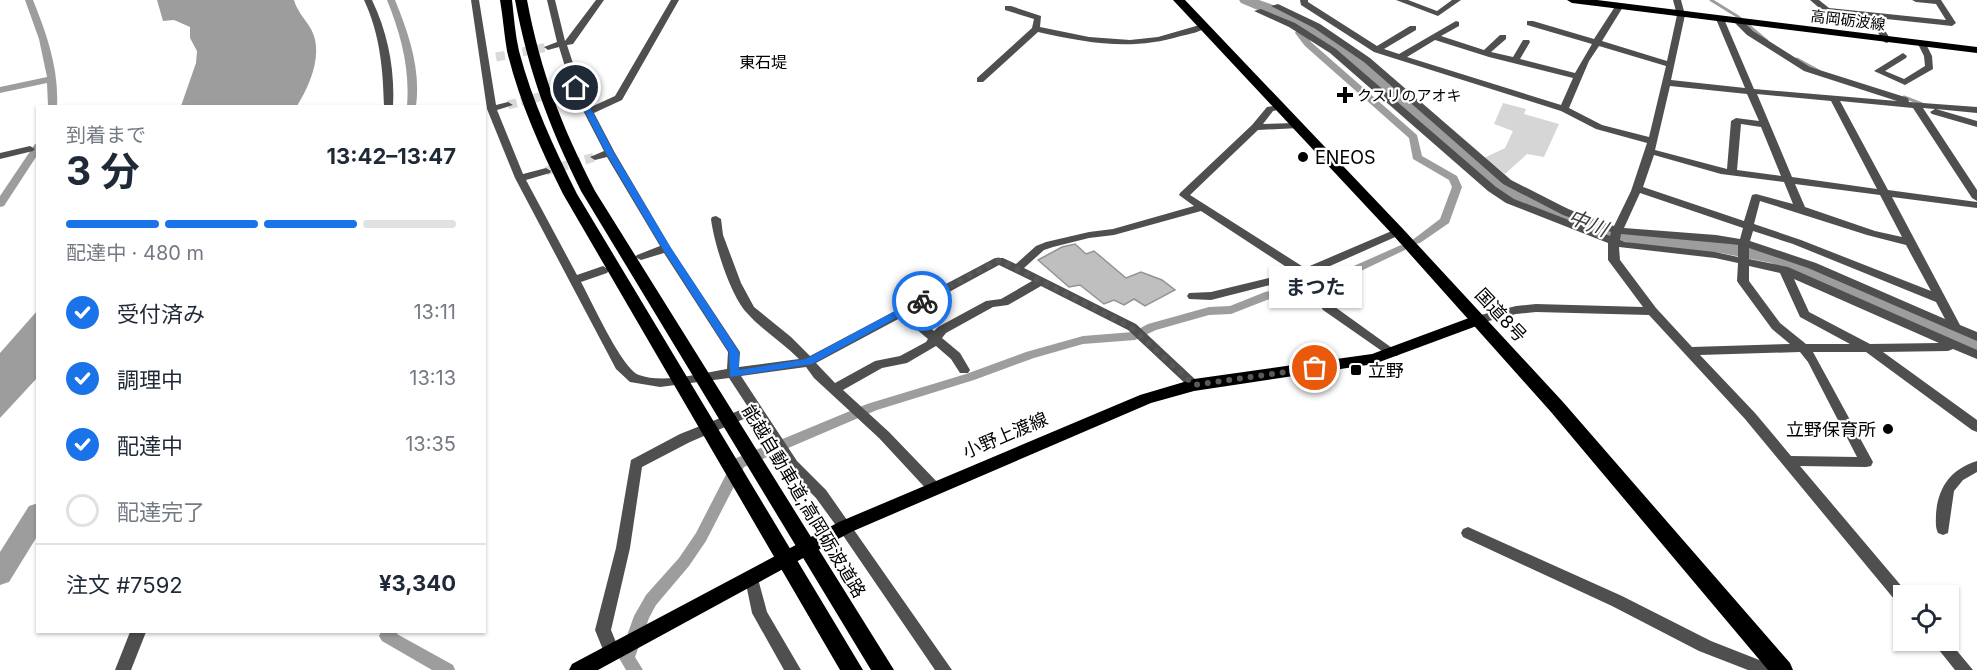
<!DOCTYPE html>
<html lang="ja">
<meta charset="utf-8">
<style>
body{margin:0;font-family:Inter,"Noto Sans JP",sans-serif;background:#f2f2f3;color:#1f2937;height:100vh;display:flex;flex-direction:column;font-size:22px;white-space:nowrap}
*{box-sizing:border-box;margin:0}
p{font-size:20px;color:#747a83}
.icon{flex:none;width:33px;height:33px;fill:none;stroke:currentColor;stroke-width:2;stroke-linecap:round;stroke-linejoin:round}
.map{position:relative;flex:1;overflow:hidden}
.sheet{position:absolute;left:36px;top:105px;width:450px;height:528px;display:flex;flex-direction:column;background:#fff;border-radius:0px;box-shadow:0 2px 4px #0004}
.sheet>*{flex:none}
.buttons{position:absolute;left:1893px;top:585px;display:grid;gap:12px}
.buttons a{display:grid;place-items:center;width:66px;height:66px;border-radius:0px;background:#fff;box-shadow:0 2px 4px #0004;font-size:30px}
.pin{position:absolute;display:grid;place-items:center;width:51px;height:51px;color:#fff;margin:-26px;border:3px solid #fff;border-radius:50%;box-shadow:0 2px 6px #0007}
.courier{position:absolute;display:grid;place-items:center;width:60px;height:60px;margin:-30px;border:4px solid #1a73e8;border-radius:50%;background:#fff;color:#222;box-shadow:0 2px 8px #0007}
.bubble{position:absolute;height:42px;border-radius:0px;background:#fff;box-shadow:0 2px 4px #0004;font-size:20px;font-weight:700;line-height:42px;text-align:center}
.overview em{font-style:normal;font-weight:700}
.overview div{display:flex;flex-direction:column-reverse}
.overview{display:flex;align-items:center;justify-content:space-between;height:102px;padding:0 30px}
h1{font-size:39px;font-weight:700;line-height:45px}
.bar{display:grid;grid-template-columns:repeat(4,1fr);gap:9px 6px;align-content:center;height:72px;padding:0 30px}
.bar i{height:8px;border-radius:4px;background:#e0e1e3}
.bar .on{background:#1a73e8}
.bar p{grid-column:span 4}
.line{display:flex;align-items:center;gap:15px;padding:0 30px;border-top:2px solid #e0e1e3}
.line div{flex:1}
ol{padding:0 30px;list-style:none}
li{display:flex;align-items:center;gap:18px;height:66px}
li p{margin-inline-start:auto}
li .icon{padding:6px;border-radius:50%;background:#1a73e8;color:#fff;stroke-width:4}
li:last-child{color:#747a83}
li i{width:33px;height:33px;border:3px solid #e0e1e3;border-radius:50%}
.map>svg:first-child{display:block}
.green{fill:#d6d6d6}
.water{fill:#9d9d9d}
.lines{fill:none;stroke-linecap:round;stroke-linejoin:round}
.stream{stroke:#9d9d9d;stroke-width:3}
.canal{fill:#9d9d9d;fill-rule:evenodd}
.river{fill:#9d9d9d;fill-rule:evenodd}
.building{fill:#bfbfbf;stroke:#939393;stroke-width:1.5}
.minor-tunnel{stroke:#d9d9d9;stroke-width:9;stroke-dasharray:9 4.5;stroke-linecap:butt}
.minor{fill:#4f4f4f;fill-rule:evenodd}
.major{fill:#000;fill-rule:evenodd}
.highway{fill:#000;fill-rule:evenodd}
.route{fill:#1a73e8}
.done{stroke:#595959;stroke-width:6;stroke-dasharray:0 10.8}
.poi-dot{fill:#000;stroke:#fff;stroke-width:2}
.labels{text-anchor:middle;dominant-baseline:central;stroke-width:4.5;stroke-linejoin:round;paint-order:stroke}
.far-street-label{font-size:15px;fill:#000;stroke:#fff}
.far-poi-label{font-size:15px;fill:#000;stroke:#fff;text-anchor:start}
.far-neighbourhood-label{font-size:16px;fill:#000;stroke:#fff}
.poi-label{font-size:18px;fill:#000;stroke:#fff;text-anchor:start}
.street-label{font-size:18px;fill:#000;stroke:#fff}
.water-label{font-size:20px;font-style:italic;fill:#3e3e3e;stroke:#fff}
</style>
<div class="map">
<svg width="1977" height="670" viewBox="0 0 1977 670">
<rect width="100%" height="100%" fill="#fff"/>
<path class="green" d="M1503,103L1526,109L1524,114L1559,124L1544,157L1527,154L1505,174L1484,158L1505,148L1513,131L1494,124Z"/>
<path class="water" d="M157,0H294C297,11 305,19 311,29C324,53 310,85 297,106H181L196,63L197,51L190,38V27L174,20L163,21Z
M37,311V378L0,418V353Z"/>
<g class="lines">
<path class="stream" d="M1711,0L1737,16L1767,41
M1797,59L1819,71
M1904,97L1922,104"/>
<path class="canal" d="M25,0H33C47,34 59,70 57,106H48L47,83L0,93V87L47,77L39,39Z
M387,0H395C409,34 421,70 416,106H407C410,68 401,35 387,0Z
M1296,31H1304L1311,42L1417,135L1422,156L1457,176L1462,187L1449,223L1420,243L1416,244L1411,241L1440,219L1452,187L1449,180L1413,159L1409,138L1305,46L1295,33Z
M38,143V154L4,206L0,207V196L35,144Z
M1401,245L1406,248L1405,250L1327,287L1272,298L1231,314L1209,315L1156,330L1135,340L1083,344L1034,358L974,380L877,410L744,467L706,541L689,566L656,605L649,618L635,657L643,670H626L619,658L634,616L646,595L679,558L696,533L734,459L867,404L966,374L1026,352L1083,336L1133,332L1148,324L1209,307L1230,306L1265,292L1320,281Z
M381,632H398L397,634L453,665L455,670H432L382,641L379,636Z"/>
<path class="river" d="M1239,0H1259L1276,6L1299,17L1339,41L1396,85L1502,176L1525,191L1610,226L1641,234L1721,241L1783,254L1977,336V351L1771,263L1721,253L1641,246L1596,234L1513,199L1490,184L1384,92L1329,47L1289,23L1241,3Z
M38,503V535L9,582L0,585V552L29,506Z"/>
</g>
<path class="building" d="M1075,244L1086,254L1094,251L1126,278L1141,272L1162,280L1175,290L1145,306L1134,299L1124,305L1114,300L1104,304L1080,285L1069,287L1038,260L1062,247Z"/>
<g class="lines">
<path class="minor-tunnel" d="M496,57L548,47
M508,105L563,91
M546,171L595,157"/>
<path class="minor" d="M364,0H372C388,33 395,70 393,106H384C383,69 380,34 364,0Z
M471,0H479L496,105L508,102L513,105L497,110L523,174L546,168L551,171L550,173L526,180L577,275L603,266L609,270L607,273L581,282C591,300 622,369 639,375C663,384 702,373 727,369L728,352L664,253L641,260L635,257L637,255L660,246L607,157L595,160L590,157L604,151L573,91L563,94L558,91L571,86L559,47L548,50L544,47L557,42L547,0H555L565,41L596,0H604L573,44L567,45L581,88L591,107L615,96L671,0H679L622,100L594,113L615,153L671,248L740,352L739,367L799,359C783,343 762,330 747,313C730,295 714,243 711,219L712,217L716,216L721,219L723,235L741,283L754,307L791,337L810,356L995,258H1003L1016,264L1036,246L1046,242L1089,232L1113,229L1194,206L1179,195L1180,193L1252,125L1267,107L1282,105V109L1273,111L1263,124L1296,123L1301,126L1299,128L1258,130L1190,195L1305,268L1394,230H1402L1403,232L1402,234L1312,274L1339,300L1341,303L1339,306L1335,307L1399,353L1397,356H1389L1323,310L1321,307L1323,304H1329L1302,277L1211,300L1189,299L1187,296L1189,293L1211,292L1294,272L1201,211L1114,235L1089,238L1053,247L1044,250L1024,268L1136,324L1198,382L1200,385L1198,388H1190L1128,330L1041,286L1008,305L993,307L946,333L942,338L960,353L970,370L968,373H960L951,359L936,346L907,363L882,368L843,390L889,432L940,485L942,489L940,493L935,494L930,493L879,438L814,378L806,367L741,376L797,461L826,490L952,670H935L840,531L816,498L787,469L753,415L690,442L642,467L630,548L611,630L620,652L618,657L612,659L606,657L595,630L616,548L631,460L680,434L748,407L729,378L660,387L630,382L616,369L515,178L487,109ZM999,265L1032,281L1001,299L986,301L938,327L934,331L912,312ZM902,317L928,339L926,342L900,356L875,361L835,383L816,363Z
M1300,0H1308V2L1377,46L1410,26H1416V30L1384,49L1399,54L1456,21L1459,22V26L1441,36L1484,50L1500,35H1506V39L1491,52L1513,57L1523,40H1529L1530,42L1520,59L1575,73L1592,44L1527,25V21H1533L1594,39L1616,5H1622L1623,7L1602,41L1667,61L1677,15L1673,0H1681L1685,15L1671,80L1745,88L1716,19L1720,17L1724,19L1754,89L1897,101L1804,71L1747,35L1735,23V19H1741L1753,31L1810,67L1908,98L1909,102L1977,107V113L1936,109L1977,121V127L1932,114L1930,112L1935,109L1923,108L1977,190V201L1972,198L1913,108L1840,101L1888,190L1977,202V208L1892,197L1960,325L1977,332V341L1808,268L1749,248V259L1788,267L1977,350V359L1953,349L1948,351L1883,352L1977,420V432L1972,430L1866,352H1813L1873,462L1871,466L1866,467L1800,466L1909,595L1904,596V606L1899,605L1745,419L1649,315L1536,312L1516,314L1477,324L1473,323L1471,320L1473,317L1516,306L1536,304L1643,307L1608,260V243L1506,203L1488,191L1330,53L1289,27L1254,11L1261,9L1295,23L1336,49L1496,187L1514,199L1610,236L1611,232L1563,215L1503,184L1364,62L1314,28L1271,6L1278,4L1320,24L1370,58L1511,180L1570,210L1614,226L1631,191L1647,143L1596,129L1561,111L1374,52L1301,5ZM1435,40L1489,57L1573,78L1561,105L1407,57ZM1599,46L1666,66L1649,137L1602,125L1569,108L1589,61ZM1670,86L1747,94L1759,121L1736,118L1731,121L1727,169L1655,150ZM1757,94L1831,101L1877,189L1792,177ZM1741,124L1761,127L1781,176L1737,170ZM1654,155L1721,174L1784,182L1793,204L1756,194L1752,195L1744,221L1643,187ZM1795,184L1880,195L1902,237L1875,231L1805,207ZM1640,193L1743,228L1740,239L1716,235L1624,228ZM1760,201L1867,235L1906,245L1931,291L1801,240L1754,224ZM1753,231L1793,244L1936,302L1945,319L1816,263L1750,241ZM1621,234L1730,244L1738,245V257L1715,252L1625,242L1620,240ZM1619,247L1715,258L1738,263L1737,281L1739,284L1772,329L1790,344L1692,347L1656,308L1620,260ZM1749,266L1780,273L1800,317L1850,344H1806L1780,323L1749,281ZM1794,279L1939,343L1870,344L1809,312ZM1800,352L1808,362L1857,457L1791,456L1755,413L1700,355Z
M1396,0H1408L1437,11L1452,0H1461L1438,16Z
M1810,0H1819L1829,8L1946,20L1936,4L1916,2L1912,0H1941L1956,23L1952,26L1877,18L1891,40L1887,43L1884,42L1868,17L1824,12Z
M1005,6H1011L1041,16L1040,27L1089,37L1130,40L1158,37L1203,24L1207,27C1200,32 1190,34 1181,36C1132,51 1087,43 1038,32L983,82H977V78L1032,28L1034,19L1005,10Z
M1922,41L1925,42L1932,56L1933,69L1905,85L1874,71L1903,53L1907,56L1906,58L1885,71L1904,79L1925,66L1924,56L1918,44Z
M30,146L35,149L33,151L0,159V153Z
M1977,461V472L1963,480L1954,491L1948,533L1943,535L1938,533C1935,527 1936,521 1936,514C1938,487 1951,469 1977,461Z
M1468,527L1622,596L1711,641L1772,665L1774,670H1748L1699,651L1612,606L1463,537L1461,533L1463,529Z
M752,573L757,575L767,612L801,670H784L752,613L745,579L747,575Z
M130,632H146L131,670H115Z
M1931,640H1948L1973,670H1955Z"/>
<path class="major" d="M1567,0H1597L1977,47V53L1572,3Z
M1477,315L1484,320L1482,324L1374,364L1194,391L1151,403L851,532L598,670H569L572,664L839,522L1140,395L1194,379L1372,354Z"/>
<path class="highway" d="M500,0H512C514,17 515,34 519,51C532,101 554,148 577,194L863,670H840L563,194C540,148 519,101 507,51C504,34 503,17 500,0Z
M515,0H527C541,73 561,125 595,191L894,670H871L581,191C548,124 529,73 515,0Z
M1173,0H1185L1403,229L1563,402L1790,663L1793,670H1768L1551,412L1393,235Z"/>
</g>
<path class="route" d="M576,85L580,88L614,153L671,248L739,352V370L806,359L919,298L927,301L812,364L730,377L729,352L662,248L606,153L573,88Z"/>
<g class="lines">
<path class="done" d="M922,301L999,260L1131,327L1194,385L1315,368"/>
</g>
<g class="poi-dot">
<path d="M1342 86h6v6h6v6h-6v6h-6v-6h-6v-6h6z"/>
<circle cx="1303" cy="157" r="6"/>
<rect x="1350" y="364" width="12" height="12" rx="3"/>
<circle cx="1888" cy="429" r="6"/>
</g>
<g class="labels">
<g class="far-street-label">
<text transform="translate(1848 20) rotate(7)">高岡砺波線</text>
</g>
<g class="far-poi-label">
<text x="1357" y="95">クスリのアオキ</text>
</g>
<g class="far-neighbourhood-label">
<text x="763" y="62">東石堤</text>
</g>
<g class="poi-label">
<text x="1315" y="157">ENEOS</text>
<text x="1368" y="370">立野</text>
<text x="1876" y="429" text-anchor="end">立野保育所</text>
</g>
<g class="street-label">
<text transform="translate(1501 315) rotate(47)">国道8号</text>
<text transform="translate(1005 435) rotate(-23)">小野上渡線</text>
<text transform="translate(804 501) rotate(59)">能越自動車道;高岡砺波道路</text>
</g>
<g class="water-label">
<text transform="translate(1588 223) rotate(21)">中川</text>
</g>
</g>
</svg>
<div class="buttons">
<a><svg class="icon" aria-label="locate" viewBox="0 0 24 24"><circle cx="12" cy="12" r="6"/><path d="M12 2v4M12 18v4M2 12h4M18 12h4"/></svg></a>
</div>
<div class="pin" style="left:1315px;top:368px;background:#ea580c"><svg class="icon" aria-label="bag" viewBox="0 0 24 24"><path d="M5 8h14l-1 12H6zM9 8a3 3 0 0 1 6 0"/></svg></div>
<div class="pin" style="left:576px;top:88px;background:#1f2937"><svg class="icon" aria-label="home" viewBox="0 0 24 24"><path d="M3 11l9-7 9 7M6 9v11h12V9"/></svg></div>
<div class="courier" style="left:922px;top:301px"><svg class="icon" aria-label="bike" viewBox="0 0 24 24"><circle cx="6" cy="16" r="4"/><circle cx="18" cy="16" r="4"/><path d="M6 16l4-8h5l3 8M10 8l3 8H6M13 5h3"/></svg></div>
<div class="bubble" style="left:1269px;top:266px;width:93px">まつた</div>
<section class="sheet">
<div class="overview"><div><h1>3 分</h1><p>到着まで</p></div><em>13:42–13:47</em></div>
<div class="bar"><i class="on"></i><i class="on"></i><i class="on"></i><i></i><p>配達中 · 480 m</p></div>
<ol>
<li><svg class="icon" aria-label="check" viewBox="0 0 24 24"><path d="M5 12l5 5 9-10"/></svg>受付済み<p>13:11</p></li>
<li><svg class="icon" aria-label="check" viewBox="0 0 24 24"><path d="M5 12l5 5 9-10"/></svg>調理中<p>13:13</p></li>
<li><svg class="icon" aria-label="check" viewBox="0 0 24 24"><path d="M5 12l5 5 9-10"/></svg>配達中<p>13:35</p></li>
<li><i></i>配達完了</li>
</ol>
<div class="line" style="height:78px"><div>注文 #7592</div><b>¥3,340</b></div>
</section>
</div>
